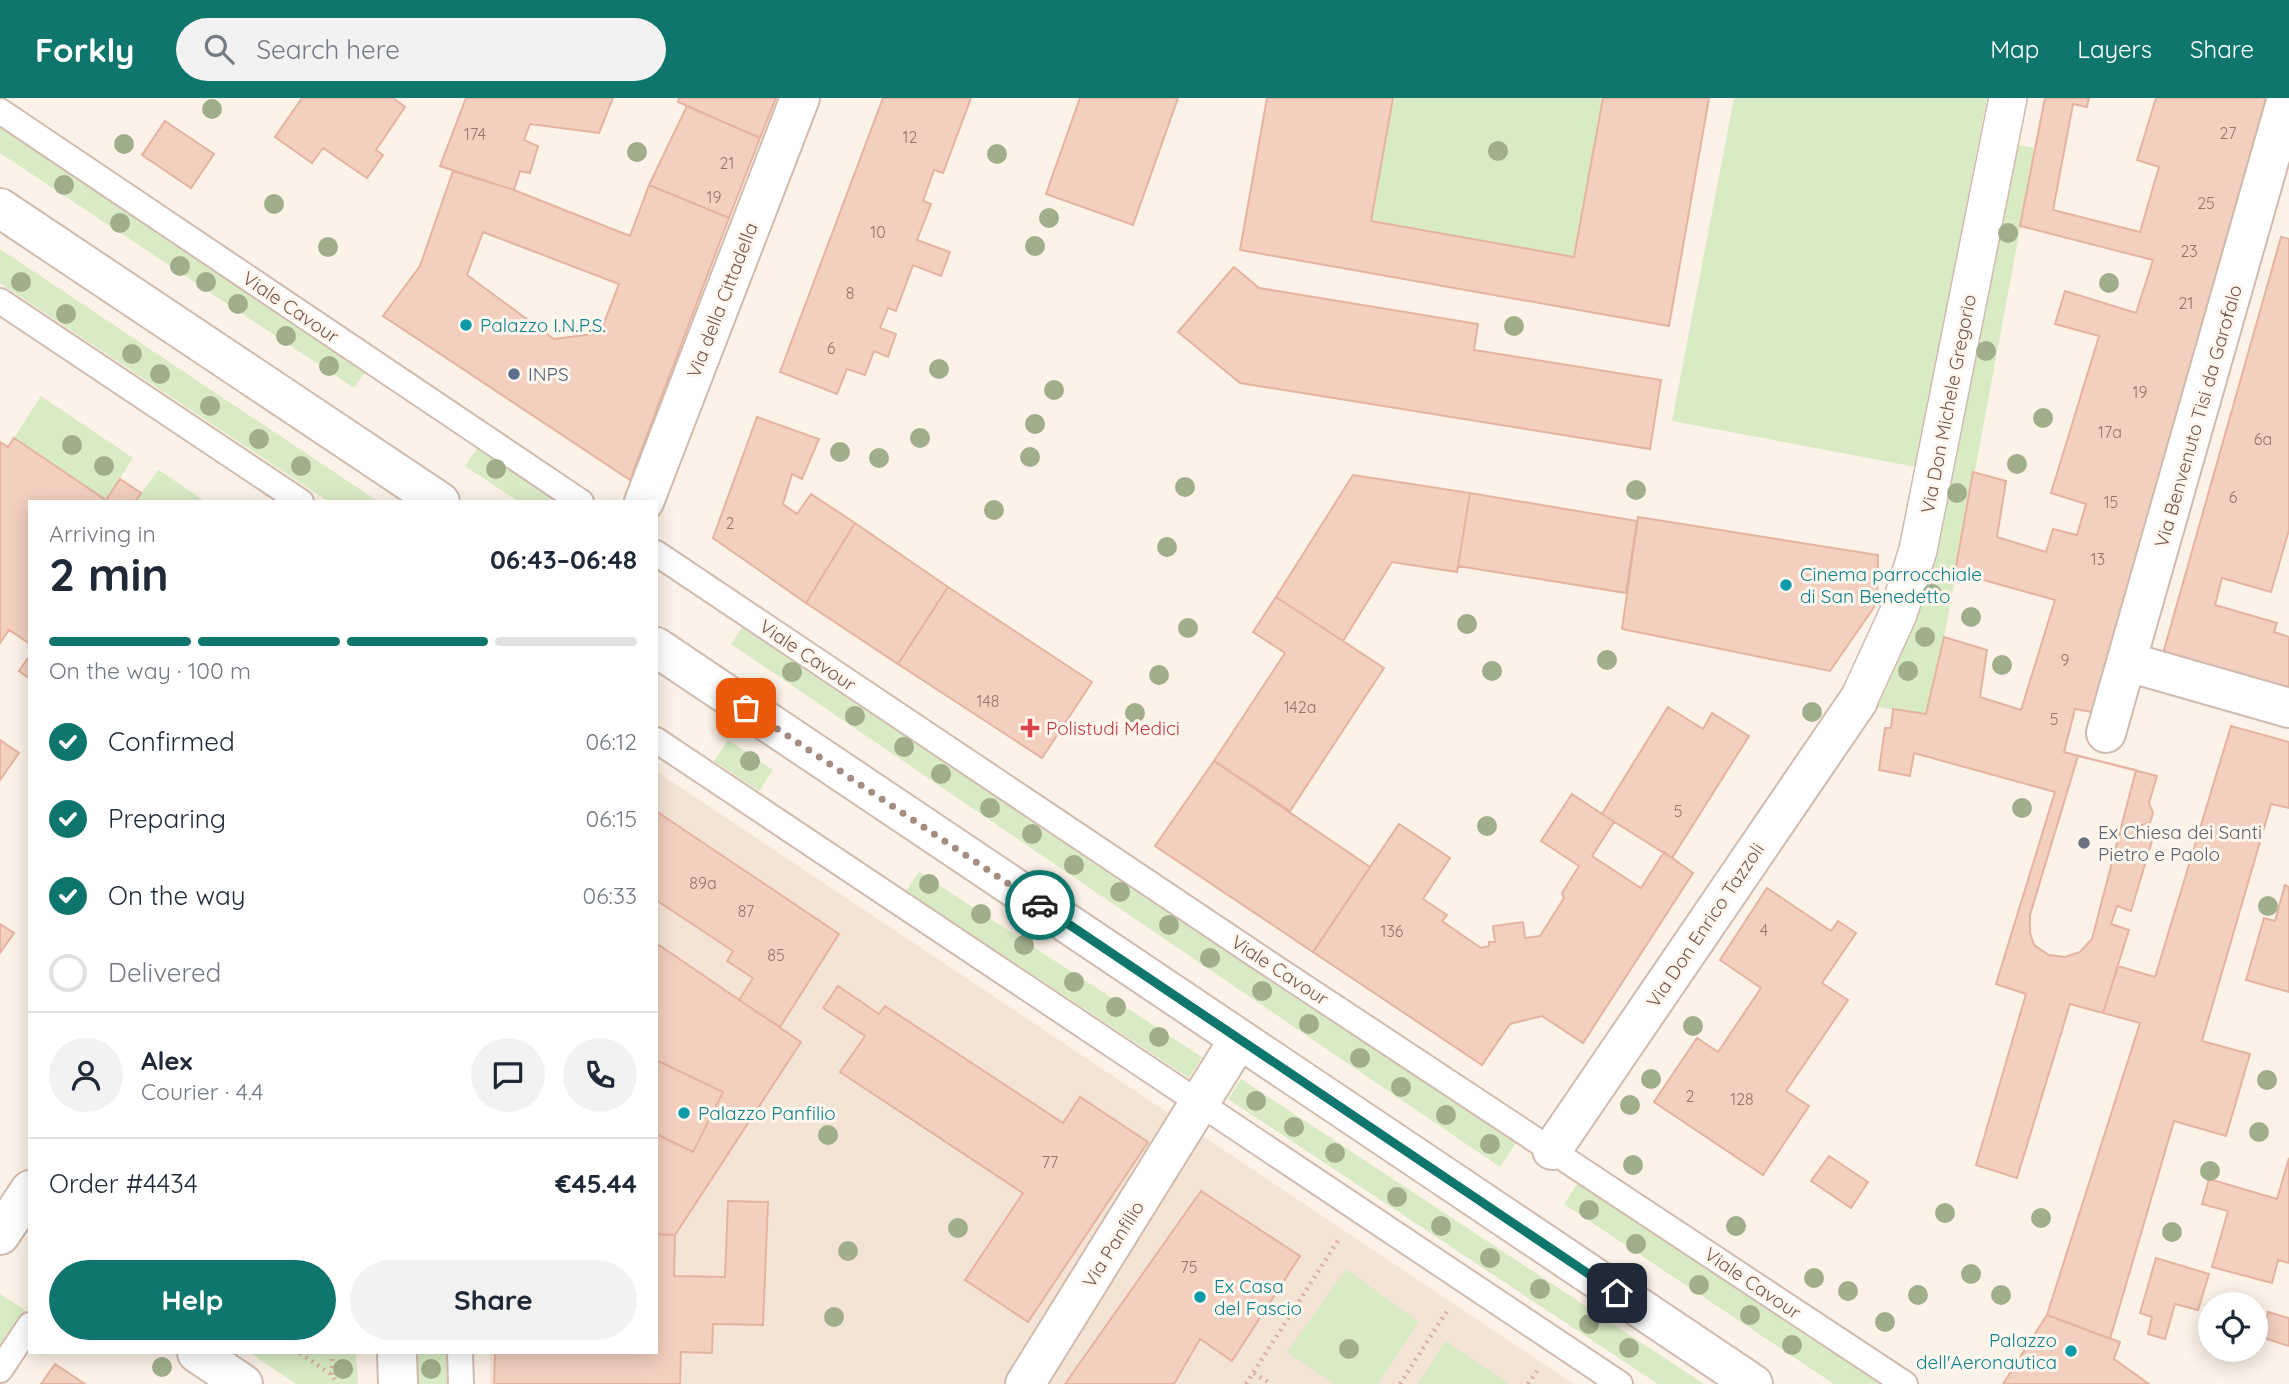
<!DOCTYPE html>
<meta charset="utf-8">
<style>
body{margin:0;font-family:Quicksand,sans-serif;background:#f2f2f3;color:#1f2937;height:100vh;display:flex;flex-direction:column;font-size:26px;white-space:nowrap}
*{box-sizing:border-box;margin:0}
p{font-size:23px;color:#747a83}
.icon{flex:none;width:38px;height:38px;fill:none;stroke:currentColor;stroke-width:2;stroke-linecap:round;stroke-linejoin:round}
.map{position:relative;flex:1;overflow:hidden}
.side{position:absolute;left:28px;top:402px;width:630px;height:854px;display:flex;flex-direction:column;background:#fff;border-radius:0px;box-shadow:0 4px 18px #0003}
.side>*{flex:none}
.fabs{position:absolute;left:2198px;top:1194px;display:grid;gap:14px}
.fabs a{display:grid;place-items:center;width:70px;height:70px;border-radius:50%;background:#fff;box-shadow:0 4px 18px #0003;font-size:35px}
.pin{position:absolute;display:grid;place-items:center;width:60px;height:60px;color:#fff;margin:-30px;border-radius:14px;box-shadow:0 4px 10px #0006}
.courier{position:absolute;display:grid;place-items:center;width:70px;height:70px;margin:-35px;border:5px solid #0f766e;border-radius:50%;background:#fff;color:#222;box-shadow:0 2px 9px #0007}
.overview em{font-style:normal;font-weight:700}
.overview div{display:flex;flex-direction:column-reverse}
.overview{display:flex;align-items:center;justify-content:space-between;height:119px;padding:0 21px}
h1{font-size:46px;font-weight:700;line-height:52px}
.bar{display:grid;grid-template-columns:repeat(4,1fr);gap:10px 7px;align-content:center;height:84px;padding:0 21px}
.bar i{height:9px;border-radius:5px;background:#e0e1e3}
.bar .on{background:#0f766e}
.bar p{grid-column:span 4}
.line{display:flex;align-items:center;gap:18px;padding:0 21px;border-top:2px solid #e0e1e3}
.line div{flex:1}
.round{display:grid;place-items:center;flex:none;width:74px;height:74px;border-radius:37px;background:#f2f2f3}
ol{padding:0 21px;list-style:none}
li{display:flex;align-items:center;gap:21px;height:77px}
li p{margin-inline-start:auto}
li .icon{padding:7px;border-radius:50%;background:#0f766e;color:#fff;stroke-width:4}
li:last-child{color:#747a83}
li i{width:38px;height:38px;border:4px solid #e0e1e3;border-radius:50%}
.primary-button{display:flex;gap:14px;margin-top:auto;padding:14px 21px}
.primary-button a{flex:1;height:80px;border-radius:42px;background:#0f766e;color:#fff;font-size:28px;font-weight:700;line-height:80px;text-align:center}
.primary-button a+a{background:#f2f2f3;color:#1f2937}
header{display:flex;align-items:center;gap:42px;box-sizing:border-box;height:98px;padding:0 35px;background:#0f766e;color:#fff}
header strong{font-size:33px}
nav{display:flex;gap:38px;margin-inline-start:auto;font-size:24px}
.search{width:490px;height:63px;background:#f2f2f3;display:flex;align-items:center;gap:18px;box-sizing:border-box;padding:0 24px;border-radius:38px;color:#747a83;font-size:26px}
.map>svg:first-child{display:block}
.residential{fill:#f4e4d6}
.green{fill:#d8ebc5}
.building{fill:#f2cfbf;stroke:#e5b39f;stroke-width:2;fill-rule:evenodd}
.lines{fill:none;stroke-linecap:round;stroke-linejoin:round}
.service-casing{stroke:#d1bbaf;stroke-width:28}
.pedestrian-casing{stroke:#d1bbaf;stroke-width:40}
.minor-casing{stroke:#d1bbaf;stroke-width:42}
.tertiary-casing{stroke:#d1bbaf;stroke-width:42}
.path{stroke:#d8b2a1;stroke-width:4.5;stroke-dasharray:2 5;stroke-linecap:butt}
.service{stroke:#fff;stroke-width:24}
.pedestrian{stroke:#fff;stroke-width:37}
.minor{stroke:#fff;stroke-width:38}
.tertiary{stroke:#fff;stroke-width:38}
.tree{fill:#a1ae8b}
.done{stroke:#a68d82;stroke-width:7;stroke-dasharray:0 12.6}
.route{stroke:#0f766e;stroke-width:9}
.culture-dot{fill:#0f9aa8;stroke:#fff7ee;stroke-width:2.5}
.service-dot{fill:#5c6f8a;stroke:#fff7ee;stroke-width:2.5}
.health-dot{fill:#e0444e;stroke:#fff7ee;stroke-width:2.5}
.worship-dot{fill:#6b7280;stroke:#fff7ee;stroke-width:2.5}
.labels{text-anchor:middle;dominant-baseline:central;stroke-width:6;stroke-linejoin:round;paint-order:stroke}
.number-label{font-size:16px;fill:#967568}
.street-label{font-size:19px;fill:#77574b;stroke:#fff7ee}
.culture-label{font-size:19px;fill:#0d838f;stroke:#fff7ee;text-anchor:start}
.service-label{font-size:19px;fill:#4e5e75;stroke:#fff7ee;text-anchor:start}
.health-label{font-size:19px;fill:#be3a42;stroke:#fff7ee;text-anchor:start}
.worship-label{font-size:19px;fill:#5b616d;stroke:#fff7ee;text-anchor:start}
</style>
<header>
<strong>Forkly</strong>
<div class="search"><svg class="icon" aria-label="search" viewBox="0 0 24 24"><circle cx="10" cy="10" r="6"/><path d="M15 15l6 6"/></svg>Search here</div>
<nav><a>Map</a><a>Layers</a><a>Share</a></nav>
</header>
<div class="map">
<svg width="2289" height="1286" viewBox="0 0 2289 1286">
<rect width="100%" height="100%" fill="#fdf2e7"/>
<path class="residential" d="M656,673L1574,1286H490V1255H656Z"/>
<path class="green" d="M1393,0H1603L1574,159L1371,123Z
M1734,0H1987L1916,369L1672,323Z
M0,27L367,271L354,290L0,55Z
M2012,46L2035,50L1944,539L1926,616L1876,609Z
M0,151L379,404H329L0,185Z
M41,298L133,360L106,402L14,340Z
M480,346L555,397L550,404H519L465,368Z
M158,372H159L206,404H135Z
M743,528L1516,1045L1500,1069L731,546Z
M728,642L773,672L759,693L714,663Z
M919,774L1202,959L1189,980L906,793Z
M1241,981L1704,1286H1658L1228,1001Z
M1580,1082L1884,1286H1834L1564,1106Z
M1346,1171L1419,1224L1378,1286H1335L1287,1254Z
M0,1196L28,1214L0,1255Z
M1445,1243L1509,1286H1418Z
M250,1255H356L358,1286H296Z
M417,1255H447L448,1286H417Z"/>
<path class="building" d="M302,0H393L405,9L376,52L383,57L367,80L323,50L312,65L275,39Z
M466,0H613L599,35L530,26L524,42L538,48L530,75L520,73L514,92L440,68Z
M679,0H776L760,40L678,4Z
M883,0H971L943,75L934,72L923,103L931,106L917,142L950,154L941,178L913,167L896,213L888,210L880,230L896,236L888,259L874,253L865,277L847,271L837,296L780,274Z
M1080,0H1178L1133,127L1046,96Z
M1267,0H1393L1371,123L1574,159L1603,0H1709L1669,228L1240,152Z
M2045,0H2089L2087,9L2073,6L2053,112L2140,134L2159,69L2137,62L2156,0H2266L2092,614L2075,611L2064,654L2157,678L2149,705L2153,715L2150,725L2141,727L2138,739L2152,743L2131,813L2117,808L2111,826L2129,832L2103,915L2070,906L2017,1080L1976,1067L2026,896L1996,886L2055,694L1914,655L1910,678L1879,672L1885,630H1891L1893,611L1926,616L1944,539L1987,552L1980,599L2021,612L2055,502L1955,474L1973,374L2006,383L1997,439L2046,454L2053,431L2077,437L2086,406L2051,395L2099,238L2055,226L2065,193L2136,215L2153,162L2020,128Z
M687,8L760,40L729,120L649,87Z
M165,23L214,56L191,90L142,57Z
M453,73L514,92L630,138L649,87L729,120L630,382L383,218L420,168ZM483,134L619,186L600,235L554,241L467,177Z
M2281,139L2289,141V432L2271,494L2222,480L2215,507L2277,525L2274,534L2289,539V595L2162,559Z
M1234,169L1259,190L1478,226L1474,252L1661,282L1650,351L1240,285L1178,234Z
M757,319L819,341L802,381L792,376L783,406L797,416L811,396L855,425L806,505L713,440Z
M14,340L106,402L120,381L141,395L135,404H30V546L9,532L0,545V344L8,349Z
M1353,377L1470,395L1457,474L1392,464L1343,543L1276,499Z
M1470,395L1637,423L1626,495L1458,468Z
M1638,419L1878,457L1877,505L1830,573L1622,531Z
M855,425L948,489L898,566L806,505Z
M948,489L1092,584L1042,660L898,566Z
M1276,499L1384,570L1290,713L1214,663L1285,555L1253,534Z
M30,557V581L19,573Z
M1668,609L1703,631L1712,615L1749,638L1672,760L1602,716Z
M2231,628L2289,644V710L2271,706L2202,943L2250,956L2226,1038L2174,1023L2110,1241L2047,1217L2140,925L2103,915L2118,868L2155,879Z
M0,642L19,655L0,682Z
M2078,658L2136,672L2092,841L2080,854L2065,859L2049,857L2034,847L2030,835V817Z
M1214,663L1370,769L1313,854L1155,748Z
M1572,696L1614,724L1592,758L1641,790L1664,754L1693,775L1583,945L1542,918L1510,926L1482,967L1313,854L1399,726L1450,760L1423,801L1447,817L1442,823L1481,850L1489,848V844H1495L1493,828L1523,824L1525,840L1540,838L1564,800L1562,795L1579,768L1541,743Z
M656,713L839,836L780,929L739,902L753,880L727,863L733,853L656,802Z
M2285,787L2289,789V894L2246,882L2264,820L2275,823Z
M1767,790L1831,833L1838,823L1856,835L1822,885L1848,902L1786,993L1809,1008L1763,1077L1654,1004L1697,940L1718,954L1761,890L1720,862Z
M0,826L14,835L0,855Z
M656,845L801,944L675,1137L656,1136V1036L693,1054L723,994L656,962Z
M838,888L879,916L885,908L1063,1025L1080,999L1148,1044L1028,1224L965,1182L1023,1095L840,974L865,938L823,910Z
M656,962L723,994L693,1054L656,1036Z
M1829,1058L1868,1084L1851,1110L1811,1083Z
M2289,1060V1165L2278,1162L2272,1185L2212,1169L2228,1113L2202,1106L2209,1081L2277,1101Z
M1201,1093L1300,1158L1232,1263L1200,1241L1174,1286H1065Z
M728,1103L768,1104L763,1227L713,1226L712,1255L681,1254L680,1286H494L495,1255H656V1136L675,1137L674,1178L725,1179Z
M2156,1160L2209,1176L2198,1212L2175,1206L2165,1241L2148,1236L2152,1219L2140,1215Z
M2268,1214L2289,1220V1248L2261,1239Z
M2047,1217L2120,1244L2114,1261L2149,1286H2003Z
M55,1266L85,1286H41Z"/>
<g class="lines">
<defs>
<path id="service" d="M0,13L581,404
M0,203L301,404
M656,455L1259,859L1905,1286
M656,642L1620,1286
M460,1255L461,1286
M0,1272L30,1227"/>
<path id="pedestrian" d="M1858,603L1898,516L1918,452L2008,0"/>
<path id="minor" d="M644,404L800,0
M2128,564L2289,610
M2106,635L2287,0
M1552,1052L1858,603
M0,1137L30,1092
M197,1255L243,1286
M1025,1286L1239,941"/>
<path id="tertiary" d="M0,110L440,404
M656,549L1753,1286
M397,1255L398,1286"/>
</defs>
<use href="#service" class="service-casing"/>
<use href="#pedestrian" class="pedestrian-casing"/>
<use href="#minor" class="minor-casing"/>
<use href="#tertiary" class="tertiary-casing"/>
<path class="path" d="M300,1255L332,1277L337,1286
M1254,1275L1271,1286
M332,1277V1255
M1246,1286L1339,1141
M1400,1286L1447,1213
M1528,1286L1537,1273"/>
<use href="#service" class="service"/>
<use href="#pedestrian" class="pedestrian"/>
<use href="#minor" class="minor"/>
<use href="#tertiary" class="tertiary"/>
</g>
<g class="tree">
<circle cx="212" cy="11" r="10"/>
<circle cx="124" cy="46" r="10"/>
<circle cx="1498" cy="53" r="10"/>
<circle cx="637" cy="54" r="10"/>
<circle cx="997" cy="56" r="10"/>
<circle cx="64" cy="87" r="10"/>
<circle cx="274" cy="106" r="10"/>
<circle cx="1049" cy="120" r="10"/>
<circle cx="120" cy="125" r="10"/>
<circle cx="2008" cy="135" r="10"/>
<circle cx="1035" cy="148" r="10"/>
<circle cx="328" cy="149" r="10"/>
<circle cx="180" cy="168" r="10"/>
<circle cx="21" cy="184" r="10"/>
<circle cx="206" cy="184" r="10"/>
<circle cx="2109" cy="185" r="10"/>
<circle cx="238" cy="206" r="10"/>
<circle cx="66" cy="216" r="10"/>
<circle cx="1514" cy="228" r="10"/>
<circle cx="286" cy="238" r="10"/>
<circle cx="1986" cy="253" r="10"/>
<circle cx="132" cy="256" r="10"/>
<circle cx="329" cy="268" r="10"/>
<circle cx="939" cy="271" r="10"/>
<circle cx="160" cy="276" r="10"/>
<circle cx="1054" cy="292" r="10"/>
<circle cx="210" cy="308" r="10"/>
<circle cx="2043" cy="320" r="10"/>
<circle cx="1035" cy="326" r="10"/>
<circle cx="920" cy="340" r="10"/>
<circle cx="259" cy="341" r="10"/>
<circle cx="72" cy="347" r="10"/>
<circle cx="840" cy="354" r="10"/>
<circle cx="1030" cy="359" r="10"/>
<circle cx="879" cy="360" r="10"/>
<circle cx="2017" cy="366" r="10"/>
<circle cx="104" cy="368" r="10"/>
<circle cx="301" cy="368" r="10"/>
<circle cx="496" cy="371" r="10"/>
<circle cx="1185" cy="389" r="10"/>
<circle cx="1636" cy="392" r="10"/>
<circle cx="1957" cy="395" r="10"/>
<circle cx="994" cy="412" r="10"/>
<circle cx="1167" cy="449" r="10"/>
<circle cx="1932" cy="496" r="10"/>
<circle cx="1971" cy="519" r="10"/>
<circle cx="1467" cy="526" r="10"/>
<circle cx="1188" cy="530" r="10"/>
<circle cx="1925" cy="539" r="10"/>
<circle cx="1607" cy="562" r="10"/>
<circle cx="2002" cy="567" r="10"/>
<circle cx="1492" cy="573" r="10"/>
<circle cx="1908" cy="573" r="10"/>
<circle cx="792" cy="574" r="10"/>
<circle cx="1159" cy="577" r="10"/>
<circle cx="1812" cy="614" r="10"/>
<circle cx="1135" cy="615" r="10"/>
<circle cx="855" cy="618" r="10"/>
<circle cx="904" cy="649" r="10"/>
<circle cx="750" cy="663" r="10"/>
<circle cx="941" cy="676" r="10"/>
<circle cx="990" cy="710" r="10"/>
<circle cx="2022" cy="710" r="10"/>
<circle cx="1487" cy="728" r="10"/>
<circle cx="1032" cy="736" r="10"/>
<circle cx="1074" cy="767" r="10"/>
<circle cx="929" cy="786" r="10"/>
<circle cx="1120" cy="794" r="10"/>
<circle cx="2268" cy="808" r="10"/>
<circle cx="981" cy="816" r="10"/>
<circle cx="1169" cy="827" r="10"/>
<circle cx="1024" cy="847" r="10"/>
<circle cx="1210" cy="860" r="10"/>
<circle cx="1074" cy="884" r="10"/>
<circle cx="1262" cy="893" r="10"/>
<circle cx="1116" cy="909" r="10"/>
<circle cx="1309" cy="926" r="10"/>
<circle cx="1693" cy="928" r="10"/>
<circle cx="1159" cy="939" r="10"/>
<circle cx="1360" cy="960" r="10"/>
<circle cx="1651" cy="981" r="10"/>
<circle cx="2267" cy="982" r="10"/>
<circle cx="1401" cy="989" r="10"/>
<circle cx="1256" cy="1003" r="10"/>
<circle cx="1630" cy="1007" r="10"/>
<circle cx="1446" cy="1017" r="10"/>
<circle cx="1294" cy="1029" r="10"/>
<circle cx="2259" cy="1034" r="10"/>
<circle cx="828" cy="1037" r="10"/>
<circle cx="1490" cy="1046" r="10"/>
<circle cx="1335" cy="1055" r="10"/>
<circle cx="1633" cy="1067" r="10"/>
<circle cx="2210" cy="1073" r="10"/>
<circle cx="1397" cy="1099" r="10"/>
<circle cx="1589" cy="1112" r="10"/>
<circle cx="1945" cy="1115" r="10"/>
<circle cx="2041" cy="1120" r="10"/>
<circle cx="1441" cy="1128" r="10"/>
<circle cx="1736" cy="1128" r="10"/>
<circle cx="958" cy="1130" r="10"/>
<circle cx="2172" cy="1134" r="10"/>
<circle cx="1636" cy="1146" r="10"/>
<circle cx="848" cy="1153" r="10"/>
<circle cx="1490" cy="1160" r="10"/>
<circle cx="1971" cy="1176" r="10"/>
<circle cx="1814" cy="1180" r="10"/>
<circle cx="1699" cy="1187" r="10"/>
<circle cx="1540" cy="1191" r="10"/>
<circle cx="1848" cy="1193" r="10"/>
<circle cx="1918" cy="1197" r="10"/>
<circle cx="2001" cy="1197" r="10"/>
<circle cx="1750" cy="1217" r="10"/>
<circle cx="834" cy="1219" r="10"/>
<circle cx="1885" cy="1224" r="10"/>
<circle cx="1589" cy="1226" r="10"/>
<circle cx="1792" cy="1247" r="10"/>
<circle cx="1629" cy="1250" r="10"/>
<circle cx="1349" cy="1251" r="10"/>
<circle cx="162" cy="1269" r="10"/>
<circle cx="343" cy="1271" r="10"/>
<circle cx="431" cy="1271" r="10"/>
</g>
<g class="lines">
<path class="done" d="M746,610L1040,807"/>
<path class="route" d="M1040,807L1617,1195"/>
</g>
<g class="culture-dot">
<circle cx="466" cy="227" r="7"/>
<circle cx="1786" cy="487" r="7"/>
<circle cx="684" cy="1015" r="7"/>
<circle cx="1200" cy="1199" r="7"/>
<circle cx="2071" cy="1253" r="7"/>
</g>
<circle class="service-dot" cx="514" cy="276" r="7"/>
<path class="health-dot" d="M1026.5 619.5h7v7h7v7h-7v7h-7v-7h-7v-7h7z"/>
<circle class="worship-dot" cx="2084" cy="745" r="7"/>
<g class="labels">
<g class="number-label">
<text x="2228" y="35">27</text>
<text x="475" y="36">174</text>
<text x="910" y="39">12</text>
<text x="727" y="65">21</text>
<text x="714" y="99">19</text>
<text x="2206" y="105">25</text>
<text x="878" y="134">10</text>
<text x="2189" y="153">23</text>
<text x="850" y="195">8</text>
<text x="2186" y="205">21</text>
<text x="831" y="250">6</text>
<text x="2140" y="294">19</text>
<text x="2110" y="334">17a</text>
<text x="2263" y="341">6a</text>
<text x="2233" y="399">6</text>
<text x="2111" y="404">15</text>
<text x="730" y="425">2</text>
<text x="2098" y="461">13</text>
<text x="2065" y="562">9</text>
<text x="988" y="603">148</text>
<text x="1300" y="609">142a</text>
<text x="2054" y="621">5</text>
<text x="1678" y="713">5</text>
<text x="703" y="785">89a</text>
<text x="746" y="813">87</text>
<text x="1764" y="832">4</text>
<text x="1392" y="833">136</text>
<text x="776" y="857">85</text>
<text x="1690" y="998">2</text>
<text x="1742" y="1001">128</text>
<text x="1050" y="1064">77</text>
<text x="1189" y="1169">75</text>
</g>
<g class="street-label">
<text transform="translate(722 202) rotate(-69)">Via della Cittadella</text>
<text transform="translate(291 209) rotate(34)">Viale Cavour</text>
<text transform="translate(1948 306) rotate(-79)">Via Don Michele Gregorio</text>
<text transform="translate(2198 318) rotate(-74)">Via Benvenuto Tisi da Garofalo</text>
<text transform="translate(808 557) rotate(34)">Viale Cavour</text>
<text transform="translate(1705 827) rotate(-56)">Via Don Enrico Tazzoli</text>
<text transform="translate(1280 872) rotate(33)">Viale Cavour</text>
<text transform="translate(1113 1146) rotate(-58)">Via Panfilio</text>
<text transform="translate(1753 1185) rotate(34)">Viale Cavour</text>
</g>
<g class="culture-label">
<text x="480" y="227">Palazzo I.N.P.S.</text>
<text x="1800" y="476">Cinema parrocchiale<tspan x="1800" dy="22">di San Benedetto</tspan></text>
<text x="698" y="1015">Palazzo Panfilio</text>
<text x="1214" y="1188">Ex Casa<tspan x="1214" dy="22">del Fascio</tspan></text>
<text x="2057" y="1242" text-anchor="end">Palazzo<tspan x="2057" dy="22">dell'Aeronautica</tspan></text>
</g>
<g class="service-label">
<text x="528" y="276">INPS</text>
</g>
<g class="health-label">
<text x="1046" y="630">Polistudi Medici</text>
</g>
<g class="worship-label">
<text x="2098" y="734">Ex Chiesa dei Santi<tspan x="2098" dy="22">Pietro e Paolo</tspan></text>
</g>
</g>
</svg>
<div class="fabs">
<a><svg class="icon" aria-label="locate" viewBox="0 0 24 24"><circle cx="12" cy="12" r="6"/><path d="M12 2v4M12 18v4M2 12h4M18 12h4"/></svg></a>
</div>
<div class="pin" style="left:746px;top:610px;background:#ea580c"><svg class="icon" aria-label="bag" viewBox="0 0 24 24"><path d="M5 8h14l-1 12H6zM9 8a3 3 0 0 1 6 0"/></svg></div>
<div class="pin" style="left:1617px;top:1195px;background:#1f2937"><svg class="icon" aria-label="home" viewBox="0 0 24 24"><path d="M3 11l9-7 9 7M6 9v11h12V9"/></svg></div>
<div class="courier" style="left:1040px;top:807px"><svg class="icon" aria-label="car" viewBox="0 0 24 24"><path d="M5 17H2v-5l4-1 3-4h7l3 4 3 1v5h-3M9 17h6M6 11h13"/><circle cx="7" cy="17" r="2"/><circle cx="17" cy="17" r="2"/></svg></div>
<section class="side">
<div class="overview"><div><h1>2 min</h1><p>Arriving in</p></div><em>06:43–06:48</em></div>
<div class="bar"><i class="on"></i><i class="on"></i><i class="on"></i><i></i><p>On the way · 100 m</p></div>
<ol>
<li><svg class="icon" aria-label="check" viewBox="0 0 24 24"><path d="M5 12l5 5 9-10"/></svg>Confirmed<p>06:12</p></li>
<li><svg class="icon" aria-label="check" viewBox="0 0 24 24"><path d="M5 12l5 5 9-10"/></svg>Preparing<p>06:15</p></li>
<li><svg class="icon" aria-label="check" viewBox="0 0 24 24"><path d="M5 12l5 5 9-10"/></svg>On the way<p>06:33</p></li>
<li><i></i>Delivered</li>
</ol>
<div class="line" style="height:126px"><a class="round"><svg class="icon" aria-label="person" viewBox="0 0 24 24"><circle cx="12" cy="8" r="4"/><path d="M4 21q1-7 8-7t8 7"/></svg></a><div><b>Alex</b><p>Courier · 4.4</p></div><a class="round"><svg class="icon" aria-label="chat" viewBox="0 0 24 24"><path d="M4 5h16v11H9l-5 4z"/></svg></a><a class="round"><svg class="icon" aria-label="phone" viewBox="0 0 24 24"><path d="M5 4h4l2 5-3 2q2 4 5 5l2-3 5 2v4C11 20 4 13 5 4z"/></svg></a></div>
<div class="line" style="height:91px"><div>Order #4434</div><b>€45.44</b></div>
<div class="primary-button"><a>Help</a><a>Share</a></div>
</section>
</div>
